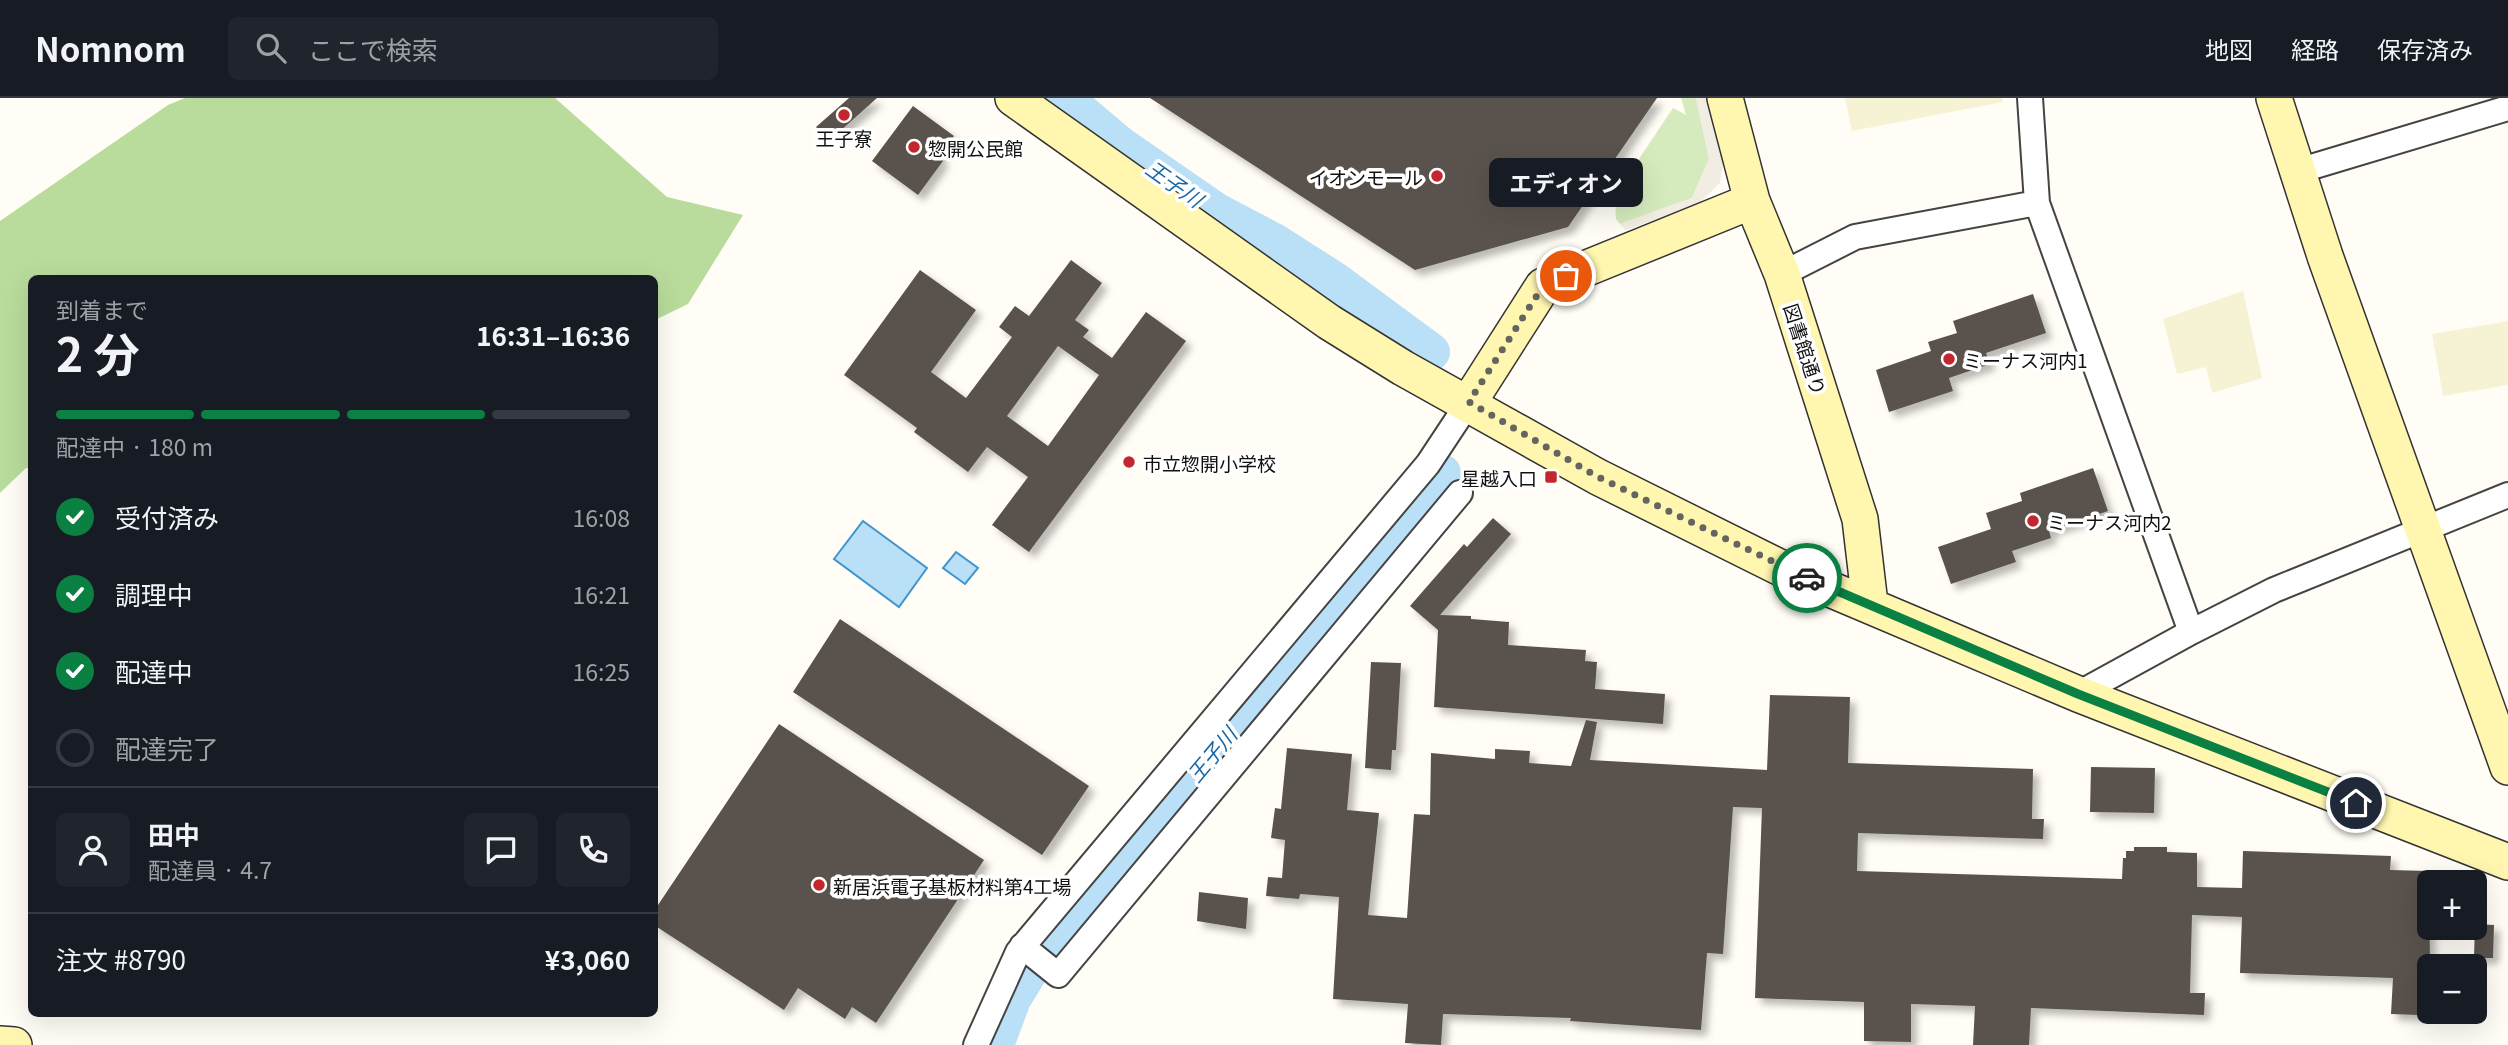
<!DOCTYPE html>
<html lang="ja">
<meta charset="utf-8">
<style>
body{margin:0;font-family:Georgia,"Noto Sans JP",serif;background:#20242c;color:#f1f3f6;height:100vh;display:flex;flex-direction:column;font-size:26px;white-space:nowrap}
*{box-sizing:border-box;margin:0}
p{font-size:23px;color:#9ea1a6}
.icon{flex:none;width:38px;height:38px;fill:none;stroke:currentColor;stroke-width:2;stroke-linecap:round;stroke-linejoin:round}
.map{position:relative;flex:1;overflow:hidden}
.details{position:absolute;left:28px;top:177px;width:630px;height:742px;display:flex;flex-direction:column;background:#171b24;border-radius:10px;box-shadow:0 7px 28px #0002}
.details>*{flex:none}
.tools{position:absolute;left:2417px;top:772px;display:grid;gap:14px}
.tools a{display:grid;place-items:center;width:70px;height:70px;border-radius:10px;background:#171b24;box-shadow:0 7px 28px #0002;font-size:35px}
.pin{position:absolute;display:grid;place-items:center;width:60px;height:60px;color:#fff;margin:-30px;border:4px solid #fff;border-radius:50%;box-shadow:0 2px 7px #0007}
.courier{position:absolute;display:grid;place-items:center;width:70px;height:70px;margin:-35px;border:5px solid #0b8043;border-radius:50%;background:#fff;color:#222;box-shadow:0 2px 9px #0007}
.bubble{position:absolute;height:49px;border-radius:10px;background:#171b24;box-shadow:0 7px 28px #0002;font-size:23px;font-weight:700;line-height:49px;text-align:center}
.summary em{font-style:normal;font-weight:700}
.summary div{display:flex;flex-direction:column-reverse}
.summary{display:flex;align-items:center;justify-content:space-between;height:119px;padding:0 28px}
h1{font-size:46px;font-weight:700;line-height:52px}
.bar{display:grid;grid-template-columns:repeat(4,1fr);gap:10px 7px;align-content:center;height:84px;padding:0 28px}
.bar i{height:9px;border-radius:5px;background:#363941}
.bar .active{background:#0b8043}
.bar p{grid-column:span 4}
.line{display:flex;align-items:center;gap:18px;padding:0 28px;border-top:2px solid #363941}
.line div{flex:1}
.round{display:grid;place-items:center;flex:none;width:74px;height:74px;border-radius:10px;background:#20242c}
ol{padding:0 28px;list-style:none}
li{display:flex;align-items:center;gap:21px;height:77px}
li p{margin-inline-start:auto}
li .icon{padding:7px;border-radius:50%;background:#0b8043;color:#fff;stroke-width:4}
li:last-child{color:#9ea1a6}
li i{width:38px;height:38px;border:4px solid #363941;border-radius:50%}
header{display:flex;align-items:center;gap:42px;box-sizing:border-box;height:98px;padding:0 35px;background:#171b24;border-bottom:2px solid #363941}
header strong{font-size:33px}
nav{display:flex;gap:38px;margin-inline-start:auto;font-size:24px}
.search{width:490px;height:63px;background:#20242c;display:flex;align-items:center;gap:18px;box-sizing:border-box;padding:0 24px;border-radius:10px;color:#9ea1a6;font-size:26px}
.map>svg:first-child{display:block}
.farmland{fill:#f6f3d4}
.green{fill:#d5ebbd}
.forest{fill:#b9dc9c}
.plaza{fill:#f1ede2}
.water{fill:#b9e0f7;stroke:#3f96cf;stroke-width:2}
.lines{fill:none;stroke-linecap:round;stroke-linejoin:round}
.river{stroke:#b9e0f7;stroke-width:38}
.building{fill:#5a524d;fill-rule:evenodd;filter:url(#shadow)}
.street-casing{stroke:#444;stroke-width:28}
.secondary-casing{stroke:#333;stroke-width:38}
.street{stroke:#fff;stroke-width:24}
.secondary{stroke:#fff6b0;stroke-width:35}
.done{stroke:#646461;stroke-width:7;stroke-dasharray:0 12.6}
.route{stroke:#0b8043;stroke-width:9}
.poi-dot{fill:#c4262e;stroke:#fff;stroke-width:2.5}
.labels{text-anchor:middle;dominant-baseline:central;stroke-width:7;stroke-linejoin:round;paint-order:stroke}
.poi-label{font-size:19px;fill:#111;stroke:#fff;text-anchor:start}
.street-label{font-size:19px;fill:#111;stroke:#fff}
.water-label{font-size:21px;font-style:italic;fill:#1768a6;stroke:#fff}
</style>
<header>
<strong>Nomnom</strong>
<div class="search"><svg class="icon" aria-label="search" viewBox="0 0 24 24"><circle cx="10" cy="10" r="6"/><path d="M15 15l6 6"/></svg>ここで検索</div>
<nav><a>地図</a><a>経路</a><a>保存済み</a></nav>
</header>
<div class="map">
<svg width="2508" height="947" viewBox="0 0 2508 947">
<defs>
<filter id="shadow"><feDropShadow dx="6" dy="6" stdDeviation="3.5" flood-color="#0004"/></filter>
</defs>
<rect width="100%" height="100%" fill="#fffdf5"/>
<path class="farmland" d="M1845,0H2002L2003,4L1852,33Z
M2243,193L2262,280L2212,295L2206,269L2177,276L2163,221Z
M2508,223V287L2443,298L2432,236Z"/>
<path class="green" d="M1681,0H1696L1709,61L1692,100L1620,126L1616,121L1615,97L1673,10L1686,17Z"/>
<path class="forest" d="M185,0H555L667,99L743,117L688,206L655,222L654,180H32L31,370H26L0,395V123L168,7Z"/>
<path class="plaza" d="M1696,0H1709L1724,58L1720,85L1697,107L1626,132L1620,126L1692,100L1709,61Z"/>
<path class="water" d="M863,423L927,470L899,509L834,461Z
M956,454L978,470L965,486L943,470Z"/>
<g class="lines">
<path class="river" d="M1064,0L1121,48L1215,113L1274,144L1335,183L1431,254
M995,947L1012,901L1037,860L1443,384L1442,375"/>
</g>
<path class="building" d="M849,0H877L829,43L816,29Z
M1150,0H1657L1568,129L1415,172Z
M913,8L954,38L938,59L943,63L918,97L872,63Z
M1071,162L1102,185L1075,222L1089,232L1083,239L1112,260L1146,214L1186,243L1029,454L992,427L1028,379L987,349L968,374L914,334L917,330L844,277L920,172L976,212L931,274L966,300L1012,239L999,229L1015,208L1029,218ZM1058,248L1099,277L1048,348L1007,318Z
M2033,196L2046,235L1986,255L1990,266L1949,280L1953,293L1889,314L1876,272L1931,253L1928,244L1957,235L1953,223Z
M2093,370L2108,413L2049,433L2051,440L2012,453L2016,464L1951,486L1938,449L1991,431L1986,415L2022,403L2020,395Z
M1493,420L1511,436L1440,517L1471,518V521L1509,524L1508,547L1586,552L1585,563L1597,564L1595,591L1665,596L1663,626L1434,609L1438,532L1410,508L1464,446L1467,449Z
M840,521L1089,688L1042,757L793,594Z
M1371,564L1401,565L1396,652H1392L1391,672L1365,670Z
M1770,597L1850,599L1848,665L2033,671L2032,721H2044L2043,741L1858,735L1857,773L2122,781L2123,760H2126V753H2134V749H2167V754L2197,755V789L2242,790L2243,753L2391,758L2390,772L2429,773L2430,868L2429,881H2421L2419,917L2391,916L2393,880L2240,875L2242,819L2192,817L2190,895H2205L2204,917L2031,910L2029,947H1973L1975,908L1911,906V944L1864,943V904L1755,900L1762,710L1733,709L1723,856L1707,855L1701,932L1570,923L1571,920L1443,916L1441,947L1405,945L1408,906L1333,901L1339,799L1300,796L1299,801L1266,798L1268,779L1282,780L1285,742L1271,740L1275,710L1281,711L1287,650L1352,656L1347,712L1379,715L1368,817L1407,820L1414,716L1430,717L1431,655L1495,661V651L1530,653L1529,665L1571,668L1586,622L1597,624L1590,662L1767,672Z
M779,626L984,762L876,925L852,909L845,921L798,890L784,912L654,827V813Z
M2091,669L2155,670L2154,715L2090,714Z
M1199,794L1248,800L1246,831L1197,823Z
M2475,826L2494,827L2493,860H2474Z"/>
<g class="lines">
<defs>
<path id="street" d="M2030,0L2037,105L2191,534L2274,492L2508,397
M2298,73L2508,10
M1782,176L1855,139L2037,105
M2078,596L2191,534
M1022,848L1058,877L1460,395
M976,947L1018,854L1428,366L1469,304"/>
<path id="secondary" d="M1013,0L1329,224L1403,270L1598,379L1785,472L2078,596L2508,764
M1725,0L1752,103L1782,176L1860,421L1870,506
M2274,0L2325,158L2508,669
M1469,304L1543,188L1752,103
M0,946L14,947"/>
</defs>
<use href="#street" class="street-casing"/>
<use href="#secondary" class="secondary-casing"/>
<use href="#street" class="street"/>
<use href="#secondary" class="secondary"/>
</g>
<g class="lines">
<path class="done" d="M1566,178L1543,188L1469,304L1598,379L1807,480"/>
<path class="route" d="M1807,480L2078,596L2356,705"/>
</g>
<g class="poi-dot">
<circle cx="844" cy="17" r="7"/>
<circle cx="914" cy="49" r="7"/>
<circle cx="1437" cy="78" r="7"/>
<circle cx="1949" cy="261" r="7"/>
<circle cx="1129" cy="364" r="7"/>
<rect x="1544" y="372" width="14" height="14" rx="3.5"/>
<circle cx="2033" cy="423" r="7"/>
<circle cx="819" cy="787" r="7"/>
</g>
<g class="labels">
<g class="poi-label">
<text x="844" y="39" text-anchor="middle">王子寮</text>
<text x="928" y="49">惣開公民館</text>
<text x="1423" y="78" text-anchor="end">イオンモール</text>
<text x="1963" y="261">ミーナス河内1</text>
<text x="1143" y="364">市立惣開小学校</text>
<text x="1537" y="379" text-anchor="end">星越入口</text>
<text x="2047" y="423">ミーナス河内2</text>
<text x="833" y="787">新居浜電子基板材料第4工場</text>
</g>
<g class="street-label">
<text transform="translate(1806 251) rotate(72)">図書館通り</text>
</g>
<g class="water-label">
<text transform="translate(1175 85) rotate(35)">王子川</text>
<text transform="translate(1211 656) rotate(-50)">王子川</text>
</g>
</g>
</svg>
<div class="tools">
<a>+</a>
<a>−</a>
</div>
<div class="pin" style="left:1566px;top:178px;background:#ea580c"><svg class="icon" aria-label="bag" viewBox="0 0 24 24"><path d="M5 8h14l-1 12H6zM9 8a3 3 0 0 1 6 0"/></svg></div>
<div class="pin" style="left:2356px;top:705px;background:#1f2937"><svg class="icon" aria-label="home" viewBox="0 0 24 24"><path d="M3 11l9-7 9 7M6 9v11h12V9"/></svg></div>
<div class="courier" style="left:1807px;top:480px"><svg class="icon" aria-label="car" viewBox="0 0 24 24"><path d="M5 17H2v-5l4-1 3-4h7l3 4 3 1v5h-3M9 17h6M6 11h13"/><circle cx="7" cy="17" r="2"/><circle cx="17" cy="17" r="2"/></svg></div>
<div class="bubble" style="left:1489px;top:60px;width:154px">エディオン</div>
<section class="details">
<div class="summary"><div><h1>2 分</h1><p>到着まで</p></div><em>16:31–16:36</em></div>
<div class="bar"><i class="active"></i><i class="active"></i><i class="active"></i><i></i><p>配達中 · 180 m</p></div>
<ol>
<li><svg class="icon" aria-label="check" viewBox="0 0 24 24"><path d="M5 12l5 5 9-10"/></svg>受付済み<p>16:08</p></li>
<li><svg class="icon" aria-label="check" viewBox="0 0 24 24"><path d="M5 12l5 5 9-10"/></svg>調理中<p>16:21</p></li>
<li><svg class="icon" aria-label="check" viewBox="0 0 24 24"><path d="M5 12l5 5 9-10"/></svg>配達中<p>16:25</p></li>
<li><i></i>配達完了</li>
</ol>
<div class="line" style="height:126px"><a class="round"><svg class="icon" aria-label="person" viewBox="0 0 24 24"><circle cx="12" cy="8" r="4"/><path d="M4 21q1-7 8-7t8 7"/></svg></a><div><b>田中</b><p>配達員 · 4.7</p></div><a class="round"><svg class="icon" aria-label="chat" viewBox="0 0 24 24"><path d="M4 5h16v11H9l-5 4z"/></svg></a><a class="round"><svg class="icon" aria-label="phone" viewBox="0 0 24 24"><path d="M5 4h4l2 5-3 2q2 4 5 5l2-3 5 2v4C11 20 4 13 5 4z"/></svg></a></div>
<div class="line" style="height:91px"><div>注文 #8790</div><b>¥3,060</b></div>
</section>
</div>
